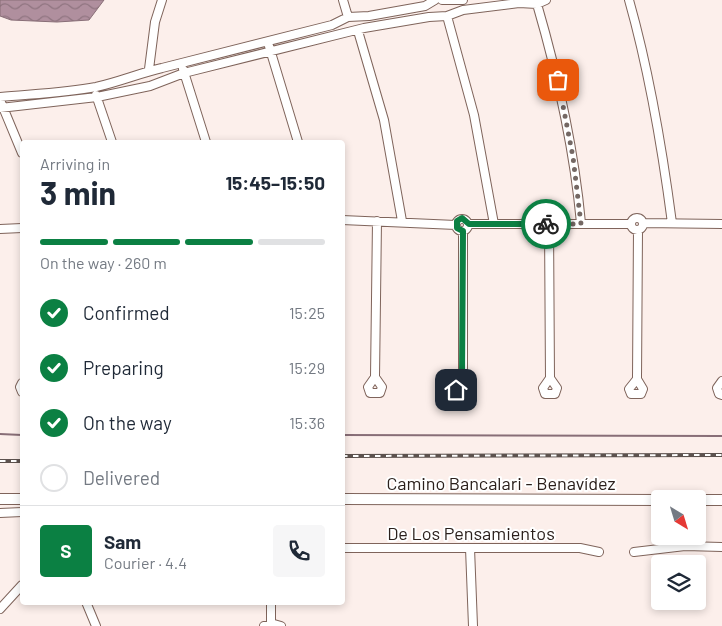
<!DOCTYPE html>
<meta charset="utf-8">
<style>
body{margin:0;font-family:Barlow,sans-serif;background:#f6f6f7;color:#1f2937;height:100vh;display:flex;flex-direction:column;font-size:19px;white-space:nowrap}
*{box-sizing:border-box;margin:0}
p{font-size:16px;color:#747a83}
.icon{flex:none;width:28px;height:28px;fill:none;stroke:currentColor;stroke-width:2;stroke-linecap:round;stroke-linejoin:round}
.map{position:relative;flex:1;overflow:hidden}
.details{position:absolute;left:20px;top:140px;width:325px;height:465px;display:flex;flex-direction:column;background:#fff;border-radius:5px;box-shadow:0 2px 8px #0003}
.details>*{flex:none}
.needle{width:32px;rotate:142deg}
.tools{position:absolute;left:651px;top:490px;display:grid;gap:10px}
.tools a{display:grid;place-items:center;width:55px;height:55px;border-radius:5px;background:#fff;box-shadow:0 2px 8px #0003;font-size:25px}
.pin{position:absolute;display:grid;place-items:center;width:42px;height:42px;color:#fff;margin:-21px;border-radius:10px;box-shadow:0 2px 8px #0006}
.courier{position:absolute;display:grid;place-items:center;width:50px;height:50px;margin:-25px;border:4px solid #0b8043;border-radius:50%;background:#fff;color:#222;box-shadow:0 1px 6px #0007}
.summary em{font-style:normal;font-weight:700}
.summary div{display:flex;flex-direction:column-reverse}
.summary{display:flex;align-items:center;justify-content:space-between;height:85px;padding:0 20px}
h1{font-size:32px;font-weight:700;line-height:38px}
.bar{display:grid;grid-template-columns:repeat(4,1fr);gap:8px 5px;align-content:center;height:60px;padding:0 20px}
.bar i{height:6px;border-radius:4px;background:#e0e1e3}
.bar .active{background:#0b8043}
.bar p{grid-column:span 4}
.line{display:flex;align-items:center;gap:12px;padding:0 20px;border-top:1px solid #e0e1e3}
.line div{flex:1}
.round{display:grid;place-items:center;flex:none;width:52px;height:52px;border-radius:5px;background:#f6f6f7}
ol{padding:0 20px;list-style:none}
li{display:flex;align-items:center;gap:15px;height:55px}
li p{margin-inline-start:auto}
li .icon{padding:5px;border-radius:50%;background:#0b8043;color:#fff;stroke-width:4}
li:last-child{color:#747a83}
li i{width:28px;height:28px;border:2px solid #e0e1e3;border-radius:50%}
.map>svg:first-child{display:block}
.water{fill:url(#water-waves);stroke:#886e77}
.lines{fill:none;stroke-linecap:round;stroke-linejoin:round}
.stream{stroke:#886e77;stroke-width:2}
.minor-casing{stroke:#7f645b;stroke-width:10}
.secondary-casing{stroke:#7f645b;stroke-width:12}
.minor{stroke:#fff;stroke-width:8}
.secondary{stroke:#fff;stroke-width:10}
.rail-casing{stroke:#5d524e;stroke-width:4}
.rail{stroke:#fff;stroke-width:2;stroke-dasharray:5.5;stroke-linecap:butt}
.done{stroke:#746864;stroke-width:5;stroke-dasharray:0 9}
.route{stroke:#0b8043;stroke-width:6}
.labels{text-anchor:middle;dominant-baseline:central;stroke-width:4;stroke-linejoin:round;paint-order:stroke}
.street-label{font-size:18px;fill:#2b201c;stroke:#fff}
</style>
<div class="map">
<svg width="722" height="626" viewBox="0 0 722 626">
<defs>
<pattern id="water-waves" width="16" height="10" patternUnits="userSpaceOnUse" patternTransform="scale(1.25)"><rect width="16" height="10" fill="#b08f9e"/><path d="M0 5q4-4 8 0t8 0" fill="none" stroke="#8f7480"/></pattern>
</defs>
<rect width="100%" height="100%" fill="#fcefeb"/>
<path class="water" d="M0,0H104L89,20L57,22L11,20L0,16Z"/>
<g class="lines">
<path class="stream" d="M0,434L22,435
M342,435L722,436"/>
<defs>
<path id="minor" d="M343,0L348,17
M442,0H463
M629,0C650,74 662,147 672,223
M537,4C558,76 574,148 581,223
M447,16L474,115L494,224
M358,31L384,120L402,221
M269,46L298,142
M149,69L155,22L162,0
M183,69L206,142
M96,95L112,142
M0,97C32,94 65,93 96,87C119,82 140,73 162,68L332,25L348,17L369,16L425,6L435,0
M0,100L22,153
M0,108L97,97L150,86L184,73L364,28L429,17L447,16L463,10L519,3L537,4L546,0
M631 224a6 6 0 1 1 12 0a6 6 0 1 1-12 0Z
M456 225a6 6 0 1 1 12 0a6 6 0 1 1-12 0Z
M342,220L456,225
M643,223L722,224
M469,224H630
M549,224L550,378L543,388L545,394H555L557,388L550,378
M0,229L22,228
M375,377L382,387L380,393H370L368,387L375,377L377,221
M463,377L456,387L457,393H467L469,387L463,377V231
M637,379L629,389L631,394H641L643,389L637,379L638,230
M722,381L717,388L719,394L722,395
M22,383L20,387L22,392
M0,513L22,512
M342,548H580L599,552
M470,548L473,626
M634,552L685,546L722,547
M86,602L96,626
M271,602V624
M0,609L22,585
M264,626L274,624L281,626"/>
<path id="secondary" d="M0,499H22
M342,499L660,500
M698,500H722"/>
</defs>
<use href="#minor" class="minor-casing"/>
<use href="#secondary" class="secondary-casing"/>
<use href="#minor" class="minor"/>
<use href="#secondary" class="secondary"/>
<defs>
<path id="rail" d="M342,456L722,455
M0,461H22"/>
</defs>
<use href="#rail" class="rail-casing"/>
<use href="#rail" class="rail"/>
</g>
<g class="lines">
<path class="done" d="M546,224H581L573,157L558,80"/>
<path class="route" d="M456,390L462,377L463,231L457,228V221L462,218L469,224H546"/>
</g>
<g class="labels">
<g class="street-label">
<text x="501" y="483">Camino Bancalari - Benavídez</text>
<text x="471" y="533">De Los Pensamientos</text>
</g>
</g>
</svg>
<div class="tools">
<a><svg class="needle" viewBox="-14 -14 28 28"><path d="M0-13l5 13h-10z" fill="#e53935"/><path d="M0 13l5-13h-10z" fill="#747a83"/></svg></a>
<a><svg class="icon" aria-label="layers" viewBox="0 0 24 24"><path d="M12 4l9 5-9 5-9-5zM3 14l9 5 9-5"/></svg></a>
</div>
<div class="pin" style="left:558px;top:80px;background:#ea580c"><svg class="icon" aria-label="bag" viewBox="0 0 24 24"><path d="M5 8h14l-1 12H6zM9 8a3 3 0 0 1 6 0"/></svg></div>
<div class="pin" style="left:456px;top:390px;background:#1f2937"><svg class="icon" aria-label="home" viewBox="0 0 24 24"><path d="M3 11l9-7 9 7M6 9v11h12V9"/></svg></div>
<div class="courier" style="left:546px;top:224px"><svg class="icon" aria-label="bike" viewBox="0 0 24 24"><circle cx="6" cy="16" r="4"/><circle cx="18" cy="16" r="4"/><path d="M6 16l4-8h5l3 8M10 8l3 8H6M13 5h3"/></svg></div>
<section class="details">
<div class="summary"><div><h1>3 min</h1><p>Arriving in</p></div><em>15:45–15:50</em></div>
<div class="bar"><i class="active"></i><i class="active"></i><i class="active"></i><i></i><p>On the way · 260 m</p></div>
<ol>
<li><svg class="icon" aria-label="check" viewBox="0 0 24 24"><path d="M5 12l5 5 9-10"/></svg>Confirmed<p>15:25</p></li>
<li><svg class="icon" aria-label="check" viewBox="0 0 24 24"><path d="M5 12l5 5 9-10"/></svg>Preparing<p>15:29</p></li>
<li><svg class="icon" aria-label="check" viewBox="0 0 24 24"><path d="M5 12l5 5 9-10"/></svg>On the way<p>15:36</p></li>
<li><i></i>Delivered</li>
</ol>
<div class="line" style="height:90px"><b class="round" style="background:#0b8043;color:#fff">S</b><div><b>Sam</b><p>Courier · 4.4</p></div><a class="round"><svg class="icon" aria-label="phone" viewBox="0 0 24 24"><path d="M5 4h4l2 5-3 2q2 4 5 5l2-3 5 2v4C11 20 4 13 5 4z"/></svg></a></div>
</section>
</div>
